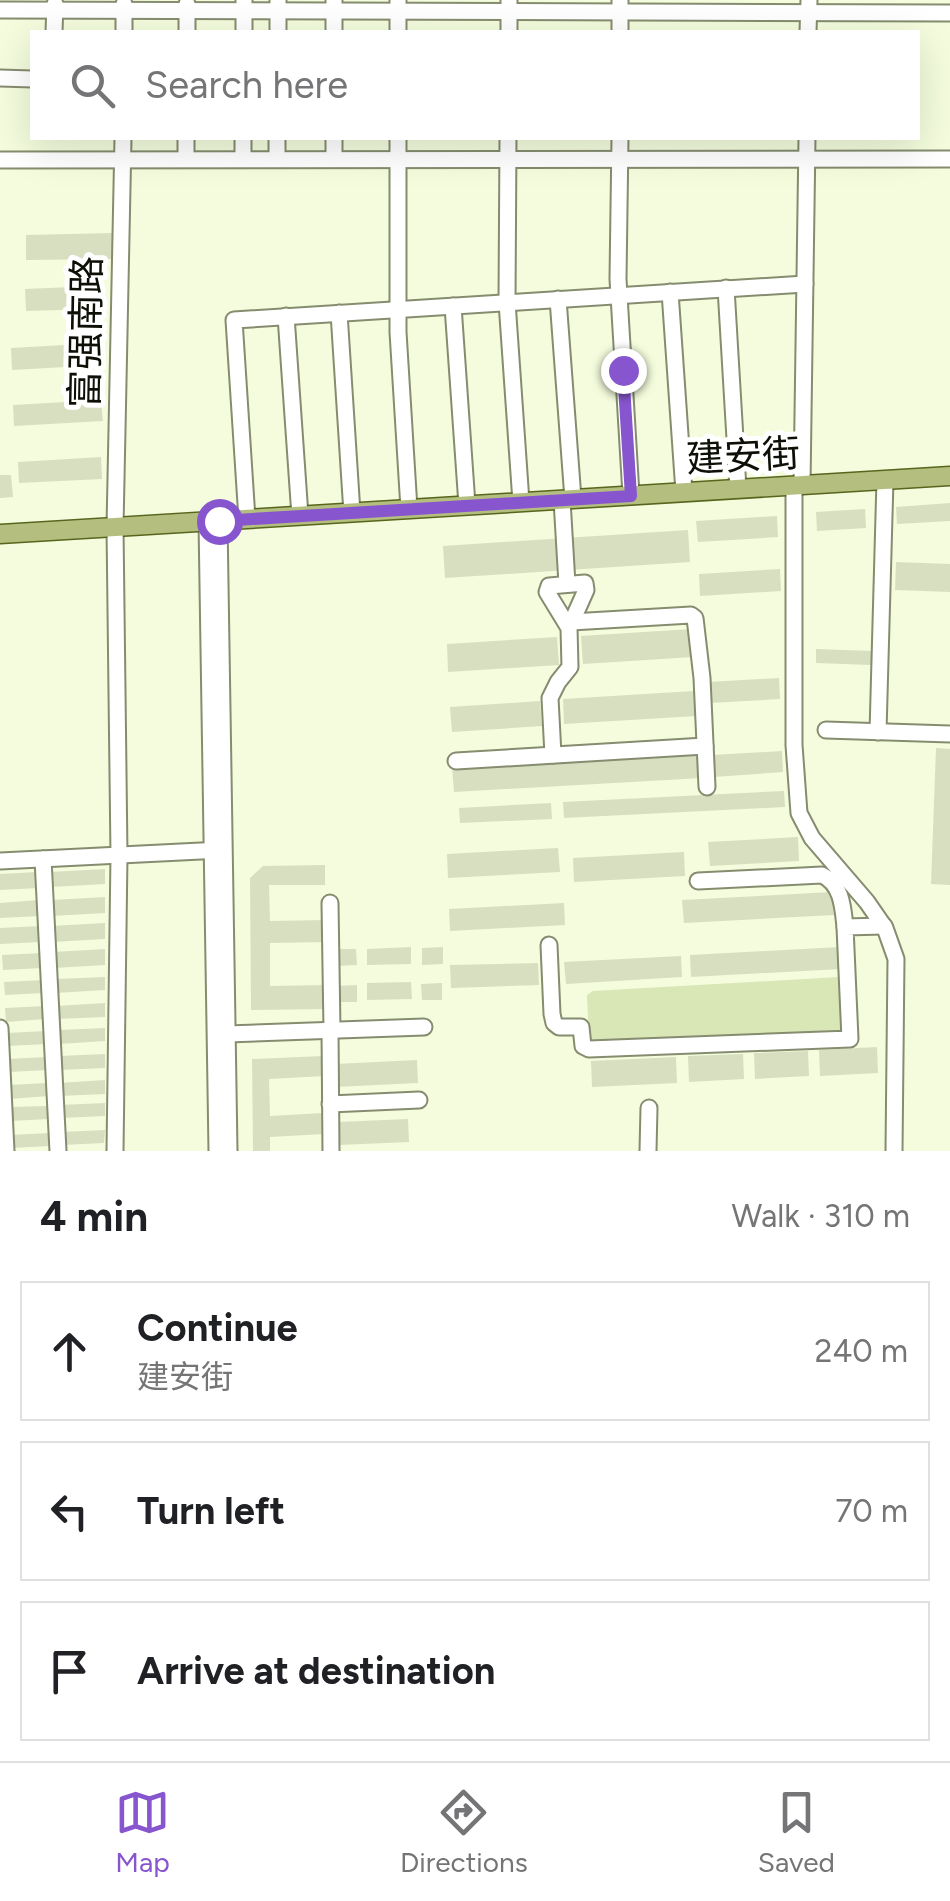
<!DOCTYPE html>
<meta charset="utf-8">
<style>
body{margin:0;font-family:Figtree,"Noto Sans SC",sans-serif;background:#f2f2f2;color:#202124}
.stop{position:absolute;width:30px;height:30px;margin:-22px;border:8px solid #8756ce;border-radius:50%;background:#fff}
.stop.end{background:#8756ce;border-color:#fff;box-shadow:0 2px 10px #0008}
.list{margin:0;padding:0;list-style:none}
h2{display:flex;justify-content:space-between;align-items:center;height:130px;margin:0;padding:0 40px;font-size:42px}
h2 small{font-size:32px;font-weight:400;color:#757577}
.list li{display:grid;grid-template-columns:65px 1fr auto;gap:30px;align-items:center;box-sizing:border-box;height:140px;margin:0 20px 20px;padding:0 20px;border:2px solid #e0e0e0;border-radius:0px}
.list b{display:block;font-size:38px;white-space:nowrap}
.list p{margin:0;font-size:32px;white-space:nowrap;color:#757577}
.list em{font-size:32px;font-style:normal;color:#757577}
.icon{flex:none;width:55px;height:55px;fill:none;stroke:currentColor;stroke-width:2;stroke-linecap:round;stroke-linejoin:round}
.map{position:relative;flex:none;width:950px;height:1151px;overflow:hidden}
.search{position:absolute;background:#fff;box-shadow:0 10px 40px #0002;left:30px;right:30px;top:30px;height:110px;display:flex;align-items:center;gap:25px;box-sizing:border-box;padding:0 35px;border-radius:0px;color:#757577;font-size:38px}
.sheet{height:610px;background:#fff}
nav{display:flex;justify-content:space-around;align-items:center;box-sizing:border-box;height:140px;border-top:2px solid #e0e0e0;background:#fff;font-size:28px;color:#757577}
nav a{display:grid;justify-items:center;gap:5px}
nav .on{color:#8756ce}
.map>svg:first-child{display:block}
.green{fill:#d9e6b5}
.building{fill:#d7dfc0}
.lines{fill:none;stroke-linecap:round;stroke-linejoin:round}
.minor-casing{stroke:#858c6f;stroke-width:19}
.major-casing{stroke:#58651d;stroke-width:21}
.minor{stroke:#fff;stroke-width:15}
.major{stroke:#b3be7f;stroke-width:18}
.route{stroke:#8756ce;stroke-width:12}
.labels{text-anchor:middle;dominant-baseline:central;stroke-width:10;stroke-linejoin:round;paint-order:stroke}
.street-label{font-size:38px;fill:#0d1006;stroke:#fff}
</style>
<div class="map">
<svg width="950" height="1151" viewBox="0 0 950 1151">
<rect width="100%" height="100%" fill="#f4fcdd"/>
<polygon class="green" points="839,977 842,1030 595,1044 589,1039 587,995 593,991"/>
<g class="building">
<polygon points="113,233 113,259 26,260 26,235"/>
<polygon points="96,286 97,309 26,311 25,289"/>
<polygon points="99,343 101,365 12,370 11,348"/>
<polygon points="101,400 103,421 14,426 13,405"/>
<polygon points="101,457 102,479 19,483 18,462"/>
<polygon points="0,475 11,475 13,497 0,498"/>
<polygon points="950,503 950,521 897,524 896,507"/>
<polygon points="865,509 866,528 817,531 816,512"/>
<polygon points="777,516 778,537 698,542 696,521"/>
<polygon points="688,530 690,562 445,578 443,546"/>
<polygon points="896,562 950,564 950,592 895,590"/>
<polygon points="780,569 781,591 700,596 699,574"/>
<polygon points="691,629 693,657 583,664 581,636"/>
<polygon points="557,637 559,665 448,672 447,644"/>
<polygon points="816,649 872,651 871,665 816,663"/>
<polygon points="779,678 780,699 710,703 709,682"/>
<polygon points="694,691 696,716 564,724 563,699"/>
<polygon points="540,701 542,726 452,732 450,707"/>
<polygon points="936,748 950,749 950,885 931,884"/>
<polygon points="782,751 783,772 714,777 712,755"/>
<polygon points="701,752 702,778 454,792 452,767"/>
<polygon points="784,791 785,807 564,818 563,802"/>
<polygon points="551,803 552,819 460,823 459,808"/>
<polygon points="798,837 799,861 710,866 708,842"/>
<polygon points="558,848 560,872 448,878 447,854"/>
<polygon points="684,852 685,876 574,882 573,858"/>
<polygon points="325,865 325,885 269,885 270,921 327,920 327,942 270,943 270,986 327,985 328,1009 251,1010 250,878 263,866"/>
<polygon points="105,869 105,884 51,887 50,872"/>
<polygon points="38,872 39,888 0,890 0,874"/>
<polygon points="832,892 834,915 684,923 682,900"/>
<polygon points="105,897 105,913 51,916 51,900"/>
<polygon points="39,900 40,916 0,918 0,903"/>
<polygon points="564,903 565,925 450,931 449,909"/>
<polygon points="105,923 105,939 52,942 51,926"/>
<polygon points="40,926 40,942 0,944 0,928"/>
<polygon points="411,947 411,964 367,965 367,949"/>
<polygon points="443,947 443,964 422,965 422,948"/>
<polygon points="840,947 841,969 691,977 690,955"/>
<polygon points="105,949 105,965 54,968 53,952"/>
<polygon points="335,949 356,949 357,965 336,966"/>
<polygon points="42,953 42,968 3,970 2,955"/>
<polygon points="681,956 682,977 566,984 564,962"/>
<polygon points="538,963 539,985 451,988 450,965"/>
<polygon points="105,977 105,990 56,993 55,979"/>
<polygon points="44,980 44,993 5,995 4,982"/>
<polygon points="411,982 412,999 367,1000 367,983"/>
<polygon points="442,983 442,1000 422,1000 421,984"/>
<polygon points="357,985 357,1002 336,1002 336,986"/>
<polygon points="105,1003 105,1017 57,1019 56,1006"/>
<polygon points="45,1006 45,1019 6,1022 5,1008"/>
<polygon points="105,1028 105,1041 59,1044 58,1030"/>
<polygon points="46,1031 47,1044 7,1046 7,1033"/>
<polygon points="877,1047 878,1073 820,1076 819,1050"/>
<polygon points="808,1051 809,1076 755,1079 754,1053"/>
<polygon points="105,1054 105,1068 59,1070 59,1056"/>
<polygon points="743,1054 744,1079 689,1082 688,1056"/>
<polygon points="323,1056 325,1076 269,1079 270,1116 323,1113 324,1134 270,1137 270,1151 253,1151 252,1059"/>
<polygon points="47,1057 48,1070 8,1072 7,1059"/>
<polygon points="676,1057 677,1083 592,1087 591,1061"/>
<polygon points="417,1060 418,1083 335,1087 335,1064"/>
<polygon points="105,1080 105,1094 60,1096 59,1083"/>
<polygon points="48,1083 49,1096 9,1099 8,1085"/>
<polygon points="105,1103 105,1116 61,1118 60,1105"/>
<polygon points="49,1106 49,1119 10,1121 9,1107"/>
<polygon points="408,1119 409,1142 339,1145 338,1122"/>
<polygon points="105,1130 104,1143 62,1145 61,1132"/>
<polygon points="50,1133 50,1146 11,1148 10,1135"/>
</g>
<g class="lines">
<defs>
<g id="minor">
<polyline points="334,0 334,32"/>
<polyline points="398,0 398,32"/>
<polyline points="620,0 620,32"/>
<polyline points="0,10 950,13"/>
<polyline points="54,32 55,4"/>
<polyline points="124,32 124,4"/>
<polyline points="187,32 187,4"/>
<polyline points="244,32 244,0"/>
<polyline points="278,32 278,0"/>
<polyline points="509,32 509,0"/>
<polyline points="808,32 809,0"/>
<polyline points="0,78 32,79"/>
<polyline points="334,138 334,158"/>
<polyline points="398,138 398,332 409,509"/>
<polyline points="508,138 507,302 521,502"/>
<polyline points="620,138 618,279 631,495"/>
<polyline points="186,158 186,138"/>
<polyline points="243,158 243,138"/>
<polyline points="277,158 277,138"/>
<polyline points="0,160 950,159"/>
<polyline points="726,288 738,489"/>
<polyline points="670,292 684,492"/>
<polyline points="558,299 573,499"/>
<polyline points="453,306 467,505"/>
<polyline points="339,313 352,513"/>
<polyline points="286,316 300,516"/>
<polyline points="794,485 794,745 799,813 812,838 867,902 885,928 896,959 894,1151"/>
<polyline points="802,485 807,138"/>
<polyline points="562,500 567,584"/>
<polyline points="247,519 234,320 805,284"/>
<polyline points="219,521 229,1151"/>
<polyline points="207,522 217,1151"/>
<polyline points="571,622 691,615 695,618 702,678 707,787"/>
<polyline points="826,730 950,734"/>
<polyline points="878,732 885,480"/>
<polyline points="553,755 550,698 558,682 570,667 569,628 586,590 585,583 549,586 547,592 569,628"/>
<polyline points="456,761 705,746"/>
<polyline points="43,859 58,1151"/>
<polyline points="0,861 221,850"/>
<path d="M698,881L822,875C842,884 843,908 845,927"/>
<polyline points="330,903 332,1030"/>
<polyline points="549,945 552,1014 554,1023 559,1027 581,1027 583,1046 589,1049 850,1039 845,927 884,926"/>
<polyline points="0,1028 6,1151"/>
<polyline points="330,1030 331,1151"/>
<polyline points="227,1034 424,1027"/>
<polyline points="330,1104 419,1100"/>
<polyline points="115,1151 119,855 115,527 123,138"/>
<polyline points="648,1151 649,1108"/>
</g>
<polyline id="major" points="0,534 950,476"/>
</defs>
<use href="#minor" class="minor-casing"/>
<use href="#major" class="major-casing"/>
<use href="#minor" class="minor"/>
<use href="#major" class="major"/>
</g>
<g class="lines">
<polyline class="route" points="219,521 631,496 623,370"/>
</g>
<g class="labels">
<g class="street-label">
<text transform="translate(86 332) rotate(-89)">富强南路</text>
<text transform="translate(743 456) rotate(-3)">建安街</text>
</g>
</g>
</svg>
<div class="stop" style="left:219px;top:521px"></div>
<div class="stop end" style="left:623px;top:370px"></div>
<div class="search"><svg class="icon" aria-label="search" viewBox="0 0 24 24"><circle cx="10" cy="10" r="6"/><path d="M15 15l6 6"/></svg>Search here</div>
</div>
<section class="sheet">
<h2>4 min<small>Walk · 310 m</small></h2>
<ul class="list">
<li><svg class="icon" aria-label="ahead" viewBox="0 0 24 24"><path d="M12 20V5M6 11l6-6 6 6"/></svg><div><b>Continue</b><p>建安街</p></div><em>240 m</em></li>
<li><svg class="icon" aria-label="left" viewBox="0 0 24 24"><path d="M17 20v-9H6M10 6l-5 5 5 5"/></svg><div><b>Turn left</b></div><em>70 m</em></li>
<li><svg class="icon" aria-label="arrive" viewBox="0 0 24 24"><path d="M6 21V4h12l-3 4 3 4H6"/></svg><div><b>Arrive at destination</b></div></li>
</ul>
</section>
<nav>
<a class="on"><svg class="icon" aria-label="map" viewBox="0 0 24 24"><path d="M3 6l6-2 6 2 6-2v14l-6 2-6-2-6 2zM9 4v14M15 6v14"/></svg>Map</a>
<a><svg class="icon" aria-label="directions" viewBox="0 0 24 24"><path d="M12 3l9 9-9 9-9-9zM9 14v-3h6M13 9l2 2-2 2"/></svg>Directions</a>
<a><svg class="icon" aria-label="saved" viewBox="0 0 24 24"><path d="M7 4h10v16l-5-4-5 4z"/></svg>Saved</a>
</nav>
